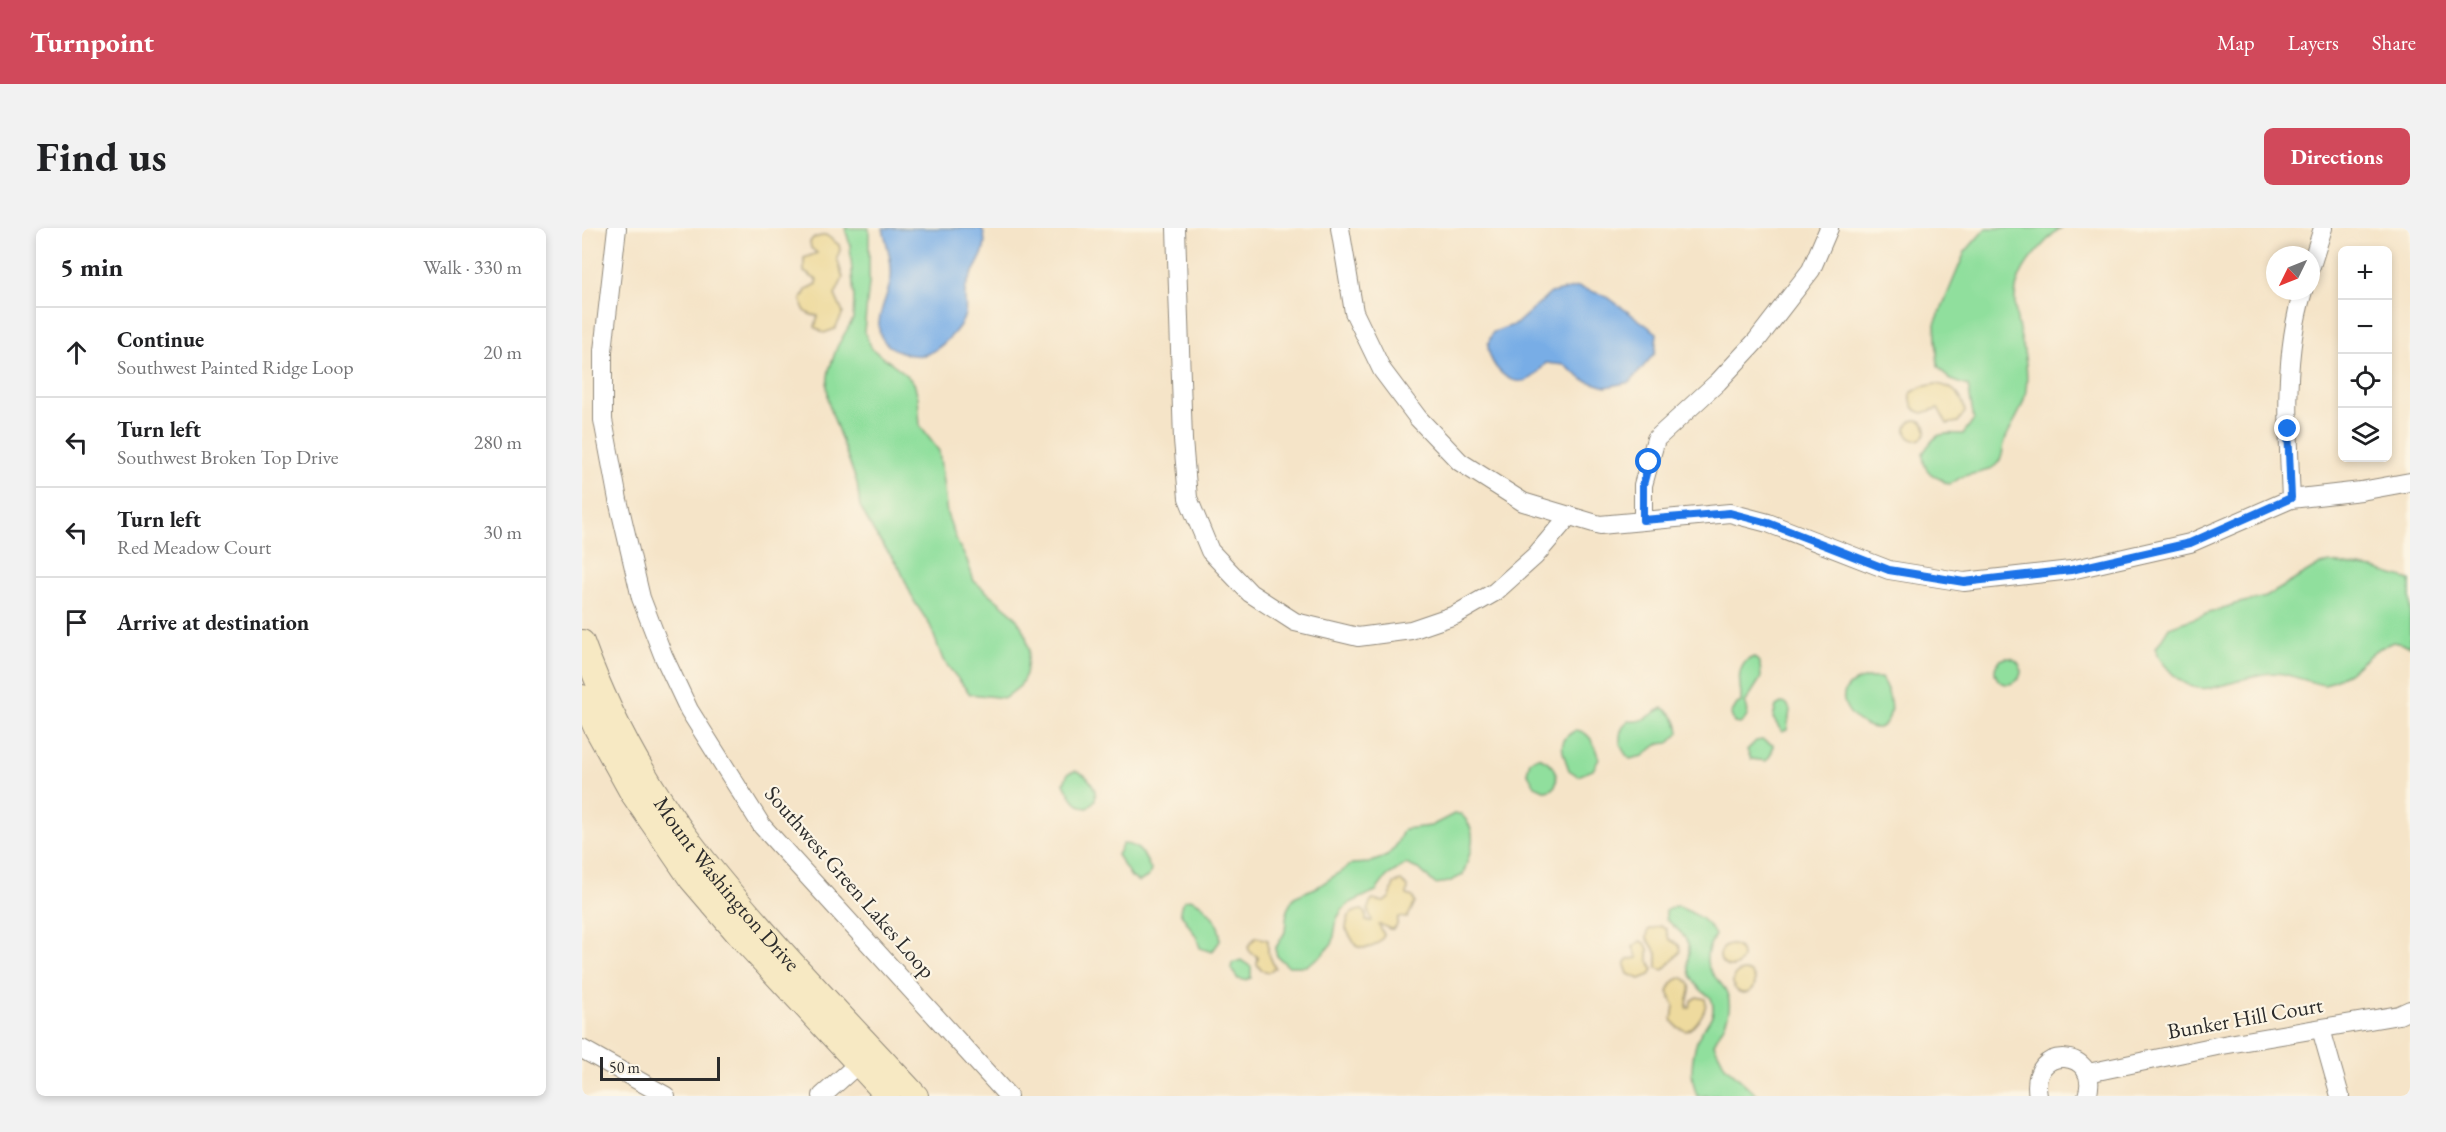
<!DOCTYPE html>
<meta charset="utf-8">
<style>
body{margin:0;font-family:"EB Garamond",serif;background:#f2f2f2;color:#202124}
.controls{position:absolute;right:18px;top:18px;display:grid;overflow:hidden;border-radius:9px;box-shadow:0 3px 9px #0003}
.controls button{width:54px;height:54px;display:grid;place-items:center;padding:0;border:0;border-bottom:2px solid #e0e0e0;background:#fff;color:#202124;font:30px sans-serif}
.compass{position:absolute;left:1684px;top:18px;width:54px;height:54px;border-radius:50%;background:#fff;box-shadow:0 3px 9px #0003;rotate:227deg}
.scale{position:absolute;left:18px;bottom:15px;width:120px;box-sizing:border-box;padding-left:6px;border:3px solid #2b2b2b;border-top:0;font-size:16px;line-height:21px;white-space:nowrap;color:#2b2b2b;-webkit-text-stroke:4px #fcf5e5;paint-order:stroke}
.stop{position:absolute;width:18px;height:18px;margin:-14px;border:4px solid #1a73e8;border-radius:50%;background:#fff}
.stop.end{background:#1a73e8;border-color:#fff;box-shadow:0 2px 6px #0008}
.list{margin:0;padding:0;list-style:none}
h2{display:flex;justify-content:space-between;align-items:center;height:78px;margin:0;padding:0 24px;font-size:26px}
h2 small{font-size:20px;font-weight:400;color:#757577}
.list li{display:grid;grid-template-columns:39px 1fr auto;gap:18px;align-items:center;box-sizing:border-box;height:90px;padding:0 24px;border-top:2px solid #e0e0e0}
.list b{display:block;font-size:22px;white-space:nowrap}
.list p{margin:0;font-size:20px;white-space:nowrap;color:#757577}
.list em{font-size:20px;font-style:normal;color:#757577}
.icon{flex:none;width:33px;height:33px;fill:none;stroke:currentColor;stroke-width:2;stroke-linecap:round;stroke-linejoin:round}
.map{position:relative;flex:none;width:1828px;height:868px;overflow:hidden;border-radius:9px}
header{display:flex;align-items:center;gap:36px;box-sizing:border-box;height:84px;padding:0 30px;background:#d1495b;color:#fff}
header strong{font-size:28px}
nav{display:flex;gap:33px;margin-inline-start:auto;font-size:21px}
.intro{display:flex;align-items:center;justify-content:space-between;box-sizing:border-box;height:144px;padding:0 36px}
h1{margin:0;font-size:42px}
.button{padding:15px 27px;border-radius:9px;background:#d1495b;color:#fff;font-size:21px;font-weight:700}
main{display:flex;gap:36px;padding:0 36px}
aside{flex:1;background:#fff;border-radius:9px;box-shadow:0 3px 9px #0003}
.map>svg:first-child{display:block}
.green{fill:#90df9d;stroke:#5e8564;stroke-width:1.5}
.sand{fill:#eeda9e;stroke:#8c8264;stroke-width:1.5}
.water{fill:#78ade6;stroke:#526c88;stroke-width:1.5}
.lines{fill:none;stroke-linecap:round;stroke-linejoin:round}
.minor-casing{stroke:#90887a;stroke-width:20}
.secondary-casing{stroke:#90887a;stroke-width:26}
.minor{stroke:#fff;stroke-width:18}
.secondary{stroke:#f7e9c3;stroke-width:24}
.route{stroke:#1a73e8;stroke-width:8}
.labels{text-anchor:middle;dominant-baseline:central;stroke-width:4.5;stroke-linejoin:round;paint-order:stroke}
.street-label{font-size:22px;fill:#2b2b2b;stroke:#fcf5e5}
</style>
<header>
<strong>Turnpoint</strong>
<nav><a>Map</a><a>Layers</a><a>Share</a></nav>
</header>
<div class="intro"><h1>Find us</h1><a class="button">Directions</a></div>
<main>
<aside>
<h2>5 min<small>Walk · 330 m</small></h2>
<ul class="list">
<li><svg class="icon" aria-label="ahead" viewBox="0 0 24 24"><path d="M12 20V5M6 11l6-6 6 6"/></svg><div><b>Continue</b><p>Southwest Painted Ridge Loop</p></div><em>20 m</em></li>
<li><svg class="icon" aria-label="left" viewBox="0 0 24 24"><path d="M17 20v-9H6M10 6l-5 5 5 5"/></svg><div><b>Turn left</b><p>Southwest Broken Top Drive</p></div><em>280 m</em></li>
<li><svg class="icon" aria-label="left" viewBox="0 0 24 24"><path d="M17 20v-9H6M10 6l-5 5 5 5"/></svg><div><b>Turn left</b><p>Red Meadow Court</p></div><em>30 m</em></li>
<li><svg class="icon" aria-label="arrive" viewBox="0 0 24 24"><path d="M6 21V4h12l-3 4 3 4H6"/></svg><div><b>Arrive at destination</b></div></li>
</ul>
</aside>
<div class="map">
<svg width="1828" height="868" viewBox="0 0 1828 868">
<rect width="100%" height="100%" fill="#fcf5e5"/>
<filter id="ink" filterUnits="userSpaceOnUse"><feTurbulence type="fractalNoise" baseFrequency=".0167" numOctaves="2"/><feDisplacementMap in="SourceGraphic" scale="12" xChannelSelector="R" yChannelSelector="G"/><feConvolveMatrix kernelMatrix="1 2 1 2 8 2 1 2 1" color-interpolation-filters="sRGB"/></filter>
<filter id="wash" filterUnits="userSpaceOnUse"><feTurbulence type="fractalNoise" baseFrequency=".008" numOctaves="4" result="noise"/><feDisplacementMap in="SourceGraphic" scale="24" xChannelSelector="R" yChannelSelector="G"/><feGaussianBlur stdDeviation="1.35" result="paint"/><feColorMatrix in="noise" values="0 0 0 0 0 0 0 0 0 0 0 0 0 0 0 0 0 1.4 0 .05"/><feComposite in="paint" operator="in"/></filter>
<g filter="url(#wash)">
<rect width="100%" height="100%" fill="#f5e4c8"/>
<g class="green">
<polygon points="263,0 287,0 287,55 282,103 290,121 319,142 332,155 336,169 338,198 357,223 365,286 376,316 385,332 392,353 432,387 443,404 447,422 444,446 438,458 423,470 388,466 361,432 348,397 332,373 317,339 293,306 278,278 275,255 247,177 245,157 247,142 255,119 271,91 272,71 268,17"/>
<path d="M1404,0H1479C1470,5 1463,15 1456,22C1408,72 1451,107 1444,162C1442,181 1430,195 1423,212C1420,221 1422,230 1414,237C1404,246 1391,244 1380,249C1375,251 1372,255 1368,256C1362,256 1364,255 1360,252C1346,246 1341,240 1341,225C1355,204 1357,205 1381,206L1392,191L1386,158L1367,151L1356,138L1353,96L1383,24Z"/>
<path d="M1749,335L1792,341L1828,352V418L1811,414L1794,422L1766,445L1743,457C1728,455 1706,445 1693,445C1655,445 1620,481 1588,443C1581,435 1576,430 1574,420L1587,399L1653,376L1684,369L1737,337Z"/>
<path d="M1172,429L1178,435L1179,450L1163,475C1168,484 1166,490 1158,496L1152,495L1149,486L1155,476L1159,474C1160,457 1152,446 1165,432Z"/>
<circle cx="1426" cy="443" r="13"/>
<path d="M1285,450H1299C1308,464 1316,490 1297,500C1271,501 1239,459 1285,450Z"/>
<polygon points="1199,475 1205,476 1208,482 1205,502 1200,504 1191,490 1194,478"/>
<path d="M1081,480C1091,485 1096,494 1097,505L1087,515L1076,516L1061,528L1048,531C1036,520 1034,504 1046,493C1063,495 1068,486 1081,480Z"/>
<path d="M994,502C1010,504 1012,518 1017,531L1011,542L996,548L987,542C981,524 973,513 994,502Z"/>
<path d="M1180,512L1191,517C1191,524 1189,528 1184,533L1169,531L1165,522L1174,513Z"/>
<path d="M956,529C970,533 980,548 971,561L964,563L953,558L945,544L948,533Z"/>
<path d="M493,543C505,545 516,560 513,572L506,580C494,580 487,565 482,555L486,545Z"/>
<path d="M872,586H879C899,605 888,624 881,647L867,654L853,656L838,642L824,636L805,648L794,663L768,675L761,681L755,690L751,714L740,727L724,738H706L695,728L693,721L703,704L705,682L712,669L737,658L770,636L787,635L805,628L813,619L822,601L849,598Z"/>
<path d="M541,616C557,616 563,628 569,642L567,648L557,654L549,649L535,627Z"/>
<path d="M608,671C624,676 640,696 638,713L630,724L618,720L614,708L598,684C599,676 600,672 608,671Z"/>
<path d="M1094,678C1110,684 1125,691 1133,707C1107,751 1152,747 1147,782C1146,795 1137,804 1132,816L1143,838L1176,868H1115C1108,848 1109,833 1115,813C1121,796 1137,790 1129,770C1115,760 1105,749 1106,730C1107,725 1108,721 1106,716C1102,705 1092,699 1084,691V682Z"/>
<polygon points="659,732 669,739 669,750 663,752 656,751 649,741 650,735"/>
</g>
<g class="sand">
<path d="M244,7L257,17L258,22L255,30L261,50L253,67L261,85L253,101L242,105L233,99L236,88C224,87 221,83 219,71L225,61L235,56V52L222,44V30L235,25L229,20L228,14L231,10Z"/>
<path d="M1354,156C1370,158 1381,167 1383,184L1376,194L1365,196L1356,180L1341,185C1331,183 1328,175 1329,165L1339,159Z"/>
<circle cx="1334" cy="202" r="10"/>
<path d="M819,653L826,659L825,667L831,669L833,675L825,690L816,689L815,697C808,707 805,696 797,697L802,707C797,718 785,723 774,718L764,701C765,690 767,683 780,682L784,685V693H790C787,685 783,679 791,672L802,674L808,669L812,655Z"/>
<polygon points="1078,698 1084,701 1087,711 1097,717 1099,723 1082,742 1075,740 1075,725 1065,710 1066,702"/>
<path d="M674,709L686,712V724L693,740L687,744L679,742L675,736L676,729C670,725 667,726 666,718Z"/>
<polygon points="1058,713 1063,715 1066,721 1066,731 1071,741 1068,747 1058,751 1046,746 1043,737 1046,731 1056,730 1051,719"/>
<circle cx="1149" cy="728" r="11"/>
<circle cx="1162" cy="754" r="11"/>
<path d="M1102,750C1115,759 1104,768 1105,780H1108L1109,773L1115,769L1123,771C1127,781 1113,800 1104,803L1095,799L1090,792L1092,777L1086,764C1089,756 1093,749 1102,750Z"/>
</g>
<g class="water">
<path d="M301,0H400C410,24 391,38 384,59C381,68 385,77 383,86C380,100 356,124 342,127C331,129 316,124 307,118C284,101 307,70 309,50C311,34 304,15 301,0Z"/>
<path d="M996,59L1024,68L1075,105L1073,125L1048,154L1024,159L1002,152L982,137L964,135C960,139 956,145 951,149C930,163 907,139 906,118C906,113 909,108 911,104L934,96L969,65Z"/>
</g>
</g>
<g filter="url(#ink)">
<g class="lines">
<defs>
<g id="minor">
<polyline points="35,0 21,123 21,192 36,272 59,370 81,427 107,482 180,598 426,868"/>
<polyline points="594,0 601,212 606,270 628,323 668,365 713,394 776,409 829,402 873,387 913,364 953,328 987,288"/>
<polyline points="758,0 772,84 800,142 836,190 878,234 941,274 1018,297 1148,285 1186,295 1307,342 1382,354 1489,342 1608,315 1709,271 1779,263 1828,254"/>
<polyline points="1729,38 1741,0"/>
<path d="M1709,271C1706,203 1701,129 1721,63"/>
<polyline points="1061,292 1061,257 1074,211 1136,154 1175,112 1229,42 1247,0"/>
<polyline points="1739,801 1758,868"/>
<polyline points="0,821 84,868"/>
<polyline points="1506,845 1635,818 1817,787 1828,782"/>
<polyline points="240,868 286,827"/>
<path d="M1456,868C1446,813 1521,822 1505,868"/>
</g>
<g id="secondary">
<path id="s1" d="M0,414C28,491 70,567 121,631C187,714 262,790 334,868"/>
<polyline points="0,469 14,500 50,565 109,651 157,707 306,868"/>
</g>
</defs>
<use href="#minor" class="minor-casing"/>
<use href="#secondary" class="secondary-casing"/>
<use href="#minor" class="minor"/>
<use href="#secondary" class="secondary"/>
</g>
</g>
<g class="lines" filter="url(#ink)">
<polyline class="route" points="1067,234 1061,257 1061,292 1148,285 1186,295 1307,342 1382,354 1489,342 1608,315 1709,270 1706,201"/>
</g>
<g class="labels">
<g class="street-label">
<text stroke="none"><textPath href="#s1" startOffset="284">Mount Washington Drive</textPath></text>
<text transform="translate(268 654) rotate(49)">Southwest Green Lakes Loop</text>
<text transform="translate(1663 790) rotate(-10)">Bunker Hill Court</text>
</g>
</g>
</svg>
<div class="controls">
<button>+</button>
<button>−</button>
<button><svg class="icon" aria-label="locate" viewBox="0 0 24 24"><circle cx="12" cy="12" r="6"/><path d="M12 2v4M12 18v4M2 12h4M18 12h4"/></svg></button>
<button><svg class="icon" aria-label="layers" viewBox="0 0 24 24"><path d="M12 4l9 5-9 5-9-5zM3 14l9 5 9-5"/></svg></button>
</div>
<svg class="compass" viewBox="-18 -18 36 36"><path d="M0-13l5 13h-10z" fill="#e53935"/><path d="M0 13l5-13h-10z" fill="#757577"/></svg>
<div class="scale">50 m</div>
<div class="stop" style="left:1067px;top:234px"></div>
<div class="stop end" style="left:1706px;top:201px"></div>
</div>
</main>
